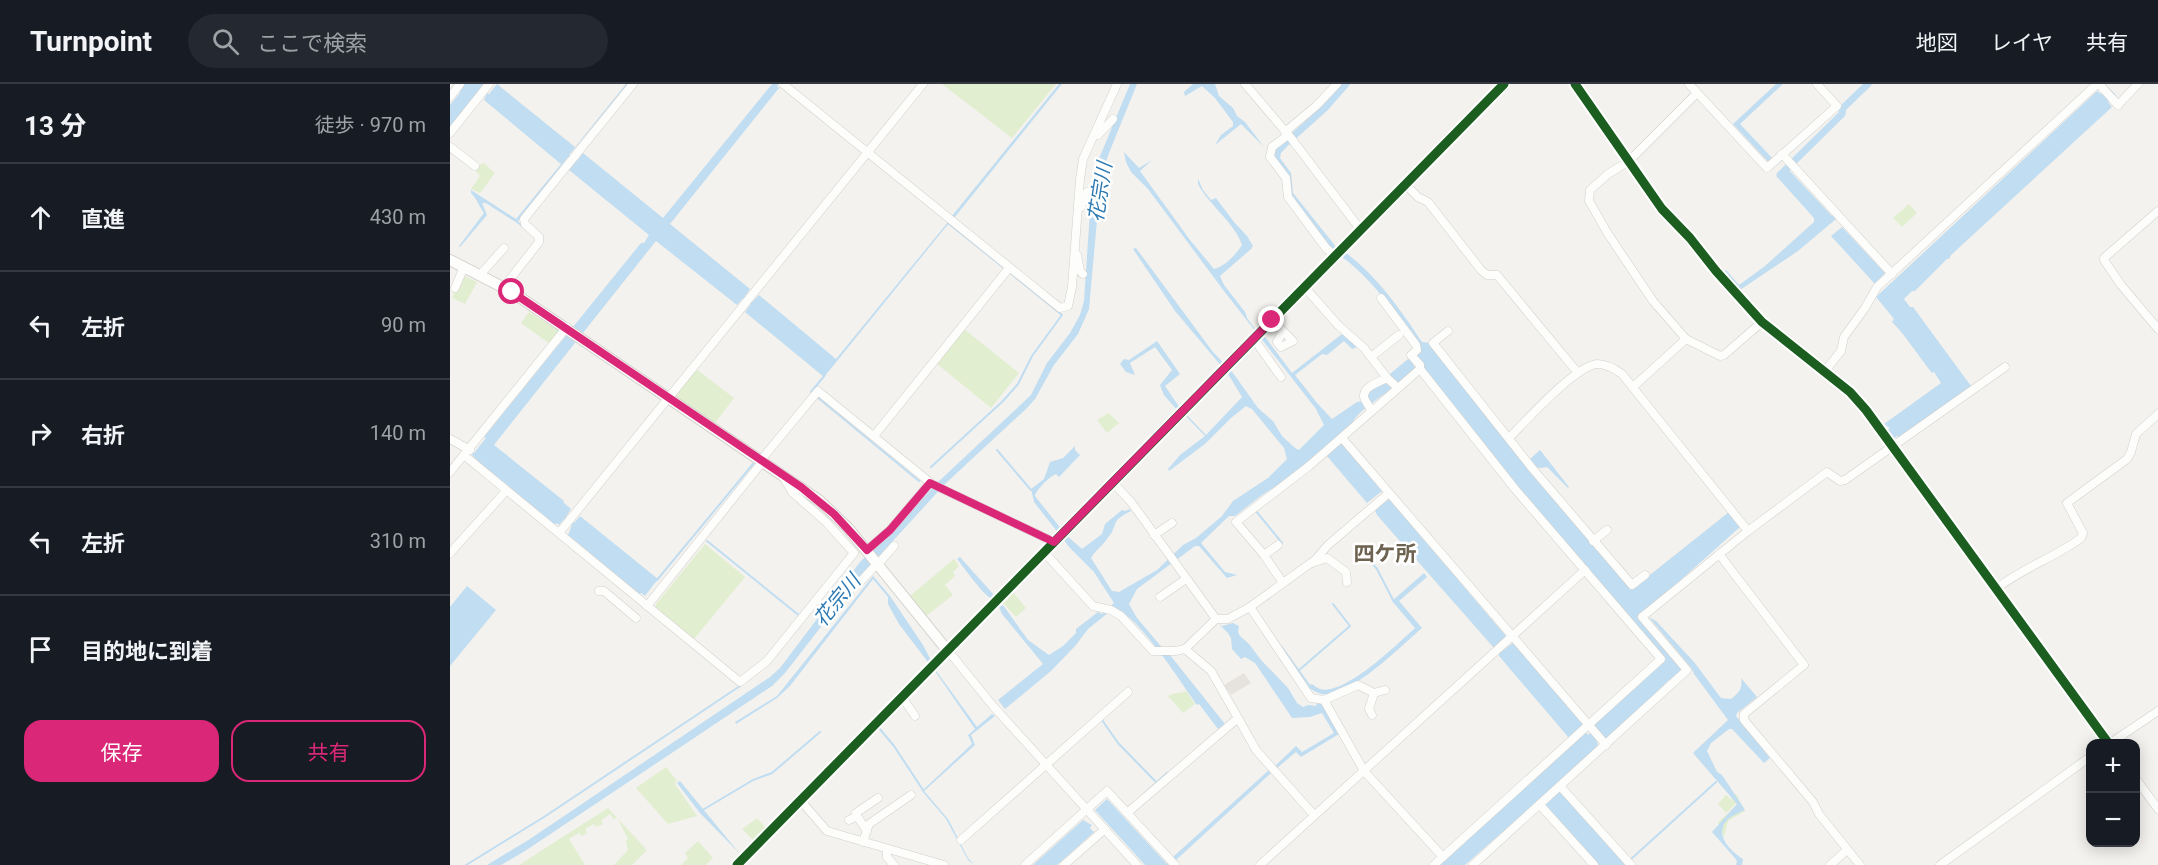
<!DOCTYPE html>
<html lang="ja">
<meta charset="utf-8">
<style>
body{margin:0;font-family:Roboto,"Noto Sans JP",sans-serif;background:#242831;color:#f1f3f6}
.controls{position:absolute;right:18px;bottom:18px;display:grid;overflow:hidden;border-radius:12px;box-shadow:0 3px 15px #0003}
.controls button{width:54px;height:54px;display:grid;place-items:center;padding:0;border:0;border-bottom:2px solid #363941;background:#171b24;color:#f1f3f6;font:30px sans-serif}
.stop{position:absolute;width:18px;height:18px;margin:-14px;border:4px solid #db2777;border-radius:50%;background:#fff}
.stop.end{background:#db2777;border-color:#fff;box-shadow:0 2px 6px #0008}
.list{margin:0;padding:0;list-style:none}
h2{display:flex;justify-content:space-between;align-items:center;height:78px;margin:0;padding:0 24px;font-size:26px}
h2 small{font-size:20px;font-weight:400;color:#9ea1a6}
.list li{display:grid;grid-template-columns:39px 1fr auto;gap:18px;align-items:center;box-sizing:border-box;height:108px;padding:0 24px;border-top:2px solid #363941}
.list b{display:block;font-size:22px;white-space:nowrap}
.list em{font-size:20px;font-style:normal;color:#9ea1a6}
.actions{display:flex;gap:12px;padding:18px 24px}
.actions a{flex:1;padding:14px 0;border:2px solid #db2777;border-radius:18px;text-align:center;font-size:21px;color:#db2777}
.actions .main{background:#db2777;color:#fff}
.icon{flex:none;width:33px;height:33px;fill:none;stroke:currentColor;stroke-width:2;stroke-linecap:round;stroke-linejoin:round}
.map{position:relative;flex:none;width:1708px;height:781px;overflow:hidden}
header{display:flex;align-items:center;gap:36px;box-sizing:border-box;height:84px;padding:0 30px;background:#171b24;border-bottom:2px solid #363941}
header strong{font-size:28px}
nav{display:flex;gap:33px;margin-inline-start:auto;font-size:21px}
.search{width:420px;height:54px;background:#242831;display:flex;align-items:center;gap:15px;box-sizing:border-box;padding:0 21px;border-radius:33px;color:#9ea1a6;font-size:22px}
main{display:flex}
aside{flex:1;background:#171b24}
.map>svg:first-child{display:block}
.industrial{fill:#e6e2de}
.green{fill:#e1eecf}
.water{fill:#c0ddf1}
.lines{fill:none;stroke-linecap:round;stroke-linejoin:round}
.stream{stroke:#c0ddf1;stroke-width:2}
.canal{stroke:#c0ddf1;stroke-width:7}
.minor-casing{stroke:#d2d0cb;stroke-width:9}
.tertiary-casing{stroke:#d2d0cb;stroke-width:12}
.minor{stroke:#fdfdfc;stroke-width:8}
.tertiary{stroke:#fdfdfc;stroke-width:10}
.cycleway-casing{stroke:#fff;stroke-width:13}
.cycleway{stroke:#1b5e20;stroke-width:9}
.route{stroke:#db2777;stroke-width:8}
.labels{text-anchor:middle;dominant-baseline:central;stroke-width:5;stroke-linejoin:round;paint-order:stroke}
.water-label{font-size:20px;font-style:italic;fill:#2e7ab2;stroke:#fff}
.quarter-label{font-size:21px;font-weight:bold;fill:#6e6250;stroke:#fff}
</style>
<header>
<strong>Turnpoint</strong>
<div class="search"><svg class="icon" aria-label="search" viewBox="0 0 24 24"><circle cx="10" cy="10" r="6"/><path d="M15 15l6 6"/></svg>ここで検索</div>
<nav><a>地図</a><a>レイヤ</a><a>共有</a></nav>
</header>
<main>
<aside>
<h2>13 分<small>徒歩 · 970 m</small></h2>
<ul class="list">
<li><svg class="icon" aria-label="ahead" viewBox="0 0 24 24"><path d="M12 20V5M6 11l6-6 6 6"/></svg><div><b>直進</b></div><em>430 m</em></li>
<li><svg class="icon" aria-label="left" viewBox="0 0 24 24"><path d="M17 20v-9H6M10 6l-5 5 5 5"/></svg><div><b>左折</b></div><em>90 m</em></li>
<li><svg class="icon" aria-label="right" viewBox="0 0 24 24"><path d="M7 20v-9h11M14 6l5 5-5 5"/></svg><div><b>右折</b></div><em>140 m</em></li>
<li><svg class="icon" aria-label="left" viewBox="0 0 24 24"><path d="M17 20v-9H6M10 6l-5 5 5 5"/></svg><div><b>左折</b></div><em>310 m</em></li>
<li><svg class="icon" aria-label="arrive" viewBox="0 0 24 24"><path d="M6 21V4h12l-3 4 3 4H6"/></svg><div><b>目的地に到着</b></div></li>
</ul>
<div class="actions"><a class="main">保存</a><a>共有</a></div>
</aside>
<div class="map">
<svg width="1708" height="781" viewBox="0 0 1708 781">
<rect width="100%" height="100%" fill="#f4f2ee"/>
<polygon class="industrial" points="794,589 801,599 781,611 774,601"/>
<g class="green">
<polygon points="492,0 606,0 562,54"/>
<polygon points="34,79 45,89 30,109 21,105 30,92 25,86 25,83"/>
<polygon points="1459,120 1467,129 1452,143 1443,134"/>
<polygon points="12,191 27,198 15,220 2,214"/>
<polygon points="79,228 109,247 100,260 71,239"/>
<polygon points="514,245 569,289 541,324 486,279"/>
<polygon points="246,285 284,314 265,339 225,312"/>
<polygon points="659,329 669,339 657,349 647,336"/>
<polygon points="255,460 295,493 244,555 206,524 206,520"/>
<polygon points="504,475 509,482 503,488 505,492 495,501 503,511 476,532 460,512"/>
<polygon points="563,508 576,524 566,533 553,519"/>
<path d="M736,607L745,620L733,629L718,612C724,608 729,610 736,607Z"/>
<polygon points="216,683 227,697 225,700 247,732 218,740 186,704"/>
<polygon points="1286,710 1295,727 1278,737 1274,753 1268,738 1287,721 1286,719 1276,729 1268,720 1276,711 1284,718 1281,714"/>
<polygon points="158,724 167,734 163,735 160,730 151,736 153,740 146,743 144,740 135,745 137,749 132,752 129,749 119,755 135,781 69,781"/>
<polygon points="307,734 317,745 304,757 292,745"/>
<polygon points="168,735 197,766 182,781 164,781 178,766 176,757 178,755"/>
<polygon points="248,757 263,774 256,781 231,781 238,774 235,769"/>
</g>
<g class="water">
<polygon points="14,0 35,0 0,43 0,21 10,9 9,6"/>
<path d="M47,0L125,63L176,0H178L119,71L127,77L133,69L213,134L322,0H329L327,2L329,4L220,140L300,205L295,212L302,218L309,211L386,275L498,138L499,139L374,293L295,228L301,220L293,214L287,221L206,157L44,361L114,417L113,418L121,425L116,433L124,439L130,432L208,495L195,512L191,509L189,510L118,451L122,441L114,435L109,441L107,439L104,441L30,379L22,371V370L19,372L22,368L24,369L36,354L34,353L191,159H194L199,151L119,86L125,79L118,73L68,137L78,148L67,139L36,119H32L37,131L10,163L9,162L34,129C29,122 27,115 21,109V106L66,135L111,80L34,16L37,9L39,10Z"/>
<polygon points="609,0 612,0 504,134 502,132"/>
<polygon points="680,0 687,0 659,69 651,92 639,225 628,250 604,281 585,315 577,324 495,400 409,494 335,589 322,602 75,767 51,781 37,781 80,755 320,593 330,584 410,478 428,460 437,454 487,399 581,311 597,279 620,249 630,231 634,217 641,112 646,82"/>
<polygon points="743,0 765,0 769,12 783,24 787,32 795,38 814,63 791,40 765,61 771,51 783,42 783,38 765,14 752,2 735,12 734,8"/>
<polygon points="1326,0 1333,0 1290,40 1327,79 1323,83 1283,40"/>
<path d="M1658,3L1666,11L1658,18L1662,23L1501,171L1499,175H1497L1465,207H1462L1454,215L1460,223H1463L1521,302L1451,357L1447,352L1435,361L1429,352L1440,344L1434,340L1491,299L1484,288L1482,289C1468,272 1458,254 1442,238L1444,235L1426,213L1647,7L1651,10Z"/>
<path d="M838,55L841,58L831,69L830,74L841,89L843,109L887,164L884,168L839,111C836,96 820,80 823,65Z"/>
<path d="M674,68L689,84L702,76L690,87L740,156L764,185C776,182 786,170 792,161C785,139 759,121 748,100V95L753,106L761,116L766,114L784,138L797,152L803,162L801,165L770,192L774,201L795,228L797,234L806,246L816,254L842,289L892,250L908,263L902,265L894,257L877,271L872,270L845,291L867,319L882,335L907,318L913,317L916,310L958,275L965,278L963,280L965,284L949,298H944L943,303C933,312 905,329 902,340L840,393L812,411L785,432H779L751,459L775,488L787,491L777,494L749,462H745L687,505L679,520L687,534L709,560L720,571L775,640L768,645L749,620L747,621C730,597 690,533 664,524L638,545L626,561L601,587L555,625L548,616L593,580L552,530L549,523L553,521L578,556L599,571L613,562L626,549V545L648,528L652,530L664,519L644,488L620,464L584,418L581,405L594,395L600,378L613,374L625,362V366L630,371L609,393L606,390C599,393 586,406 585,412L616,451L632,465L652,450L655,440L672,426L675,427L680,425L681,427C658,438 670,440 657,455C652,462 645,467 641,474L662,507L669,508L707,486L733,461L746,454L772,432L783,417L818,394L837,375L834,364L802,325L796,322L781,334L755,360L719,387L718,385L730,371L755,352L730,326H727L714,311L710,301L722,286L705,263L680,279L685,291L676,288L670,280L674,275L679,276L707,257L730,290L715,302L730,324L756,351L792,313L778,290L725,227L683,165L686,164L763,268L783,289L808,324L823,337L832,352L845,364L849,366L874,341L866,325L774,207L698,105L681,88L676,78Z"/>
<polygon points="1337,84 1382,132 1384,130 1386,135 1348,167 1290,206 1275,187 1276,186 1289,201 1315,182 1364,138 1364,134 1327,93"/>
<polygon points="1392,143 1435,189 1425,200 1381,152"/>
<path d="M896,169C928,193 950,225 972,258L980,259L1109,421L1181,506L1279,428L1290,443L1206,518L1188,530L1233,583V587L1221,598L1219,596L1157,656L1153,653L1147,658L1148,663L1142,669L1015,781H989L1135,647L1138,651L1146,644L1143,640L1208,583L1214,575L1169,520L1078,415L970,279L965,272L968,267C945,230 928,200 892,173Z"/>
<polygon points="890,360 892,360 932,407 917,419 877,372"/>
<polygon points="1090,366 1119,403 1118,404 1097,383 1090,384 1082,382 1083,379 1080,375"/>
<polygon points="939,415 1055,551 1056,553 1044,564 927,431 925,426"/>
<path d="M510,473L544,511L542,515C531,509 517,487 507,475Z"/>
<path d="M974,489L977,493L949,517L972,544C951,562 900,614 872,610C867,609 863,606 859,604V601L862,600C865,602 867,604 870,605C895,612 947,560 965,544L942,517Z"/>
<polygon points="423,492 440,512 473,561 487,588 527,643 542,630 545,632 521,651 525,661 474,707 498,735 518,774 524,781 518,776 496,735 472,707 522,660 518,651 525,645 487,590 449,540 438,520 438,513 423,495 340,602 327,614 286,640 285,638 327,612"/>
<polygon points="17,502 46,526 0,582 0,523"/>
<path d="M1199,533L1206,537L1244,578L1271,614L1281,615C1289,609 1293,604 1291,594L1307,613L1287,629L1286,632L1320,674L1314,679L1282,645H1279L1261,659L1257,667L1267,688L1272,691L1295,726C1289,729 1283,731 1278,735C1263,750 1280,767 1293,775L1292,781H1286L1287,777L1285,774L1262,748L1287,720L1243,669L1278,636L1244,590L1242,585Z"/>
<polygon points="783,539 789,542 788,548 790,552 799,560 811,576 838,604 847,619 853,623 858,621 866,622 867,619 871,619 889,650 851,673 846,668 827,684 825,682 846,662 852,668 884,649 872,629 860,633 842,634 805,579 795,573 791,575 782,565 781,554 778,549 769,540 772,542"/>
<polygon points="1063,559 1133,640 1119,654 1049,572 1049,569"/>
<polygon points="819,686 821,689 726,776 723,773"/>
<polygon points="230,697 290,770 250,729 227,699"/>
<polygon points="1108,707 1111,707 1116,713 1175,781 1148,781 1099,727 1094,720"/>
<polygon points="657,715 717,780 719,778 718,781 695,781 645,726"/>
<polygon points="633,736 642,741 640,744 644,748 607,781 583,781"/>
</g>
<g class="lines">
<g class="stream">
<polyline points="498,139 554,184"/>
<polyline points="363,309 361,308 375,291"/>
<polyline points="367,313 469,397"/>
<polyline points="547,366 581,406"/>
<polyline points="481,383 553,317 568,300 582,272 612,231 559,188"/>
<polyline points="806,427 832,459"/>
<polyline points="257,457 351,533"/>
<polyline points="911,466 927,485 943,516"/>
<polyline points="207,496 303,380"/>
<polyline points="831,562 859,601"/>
<polyline points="848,587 900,542 883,520"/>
<polyline points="652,636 668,659 706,698"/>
<polyline points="429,644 444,662 473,706"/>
<polyline points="695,709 717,689"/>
<polyline points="251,727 303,696 322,689 370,648"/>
<polyline points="1180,776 1266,698"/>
<polyline points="16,781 94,733 293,600"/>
</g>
<g class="canal">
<polyline points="837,58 875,24 896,0"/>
<polyline points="1330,91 1392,30 1393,24 1418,0"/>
</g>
<defs>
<g id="minor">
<polyline points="333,0 610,224 618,222 622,203 630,95 633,75 667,0"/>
<polyline points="795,0 841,54 910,145"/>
<polyline points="1125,0 1212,125 1240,154 1266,187 1312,238 1400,308 1416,326 1659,660"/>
<polyline points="1239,0 1317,84 1387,22 1367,0"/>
<polyline points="1649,0 1668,21 1688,0"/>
<polyline points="1247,9 1179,77 1158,90 1140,106 1139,117 1142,122 1158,150 1203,217 1236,255 1270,272 1274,271 1312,238"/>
<polyline points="0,13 10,0"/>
<polyline points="835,48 866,22 887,0"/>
<polyline points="0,49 39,0"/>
<polyline points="648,51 663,35"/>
<polyline points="838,51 822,63 820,73 836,94 838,113 876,164 885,172"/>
<polyline points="0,63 25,82"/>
<polyline points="1332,70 1442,190"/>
<polyline points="955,100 968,113 978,118 1031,186 1037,191 1047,191 1128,289"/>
<polyline points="631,123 637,108"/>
<polyline points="1708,127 1654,174 1654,176 1671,201 1708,245"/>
<polyline points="627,171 630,187 633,190"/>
<polyline points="30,191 54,164"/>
<polyline points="54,203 89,158 89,153 75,140 74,135 183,0"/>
<polyline points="5,204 14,183"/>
<polyline points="857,206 888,241 914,264 937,294 948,304"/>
<polyline points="931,214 966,261 967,266 961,271 970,281 970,285 1065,405 1211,575 984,781"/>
<polyline points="822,236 843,257 831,263 827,258 833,247"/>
<polyline points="998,247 983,259 1082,384 1182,501 1195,491"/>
<polyline points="806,258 831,293"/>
<polyline points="921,273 949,251"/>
<polyline points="1375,287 1391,267 1394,253 1415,224 1427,203 1647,0"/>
<polyline points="1183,303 1236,255"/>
<path d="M922,327C920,324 915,317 914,313C913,302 930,298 937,294"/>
<polyline points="424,352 559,184"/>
<polyline points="892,354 1156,661"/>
<path d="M1059,354C1076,337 1125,282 1147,280C1156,280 1165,285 1172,290L1298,447"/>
<polyline points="0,355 20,366"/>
<polyline points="15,372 290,598 317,577 404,469 376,438 342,408 334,394"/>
<polyline points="311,376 368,307 482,400 604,458"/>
<polyline points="0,388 117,243"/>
<polyline points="660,401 666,402 681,418 766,535"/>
<polyline points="109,449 473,0"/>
<polyline points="704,451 722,439"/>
<polyline points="1143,457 1157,446"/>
<polyline points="417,466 440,446 480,399"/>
<polyline points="594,468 643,522 661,526 671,532 703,567 725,567 735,565 766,535 778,535 800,523 861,614 874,616 908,601 924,609 935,606"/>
<polyline points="0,469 56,407"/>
<polyline points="1269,470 1354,581 1294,630 1294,636 1363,718 1369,730 1410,781"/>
<polyline points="814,471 828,461"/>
<polyline points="862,479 877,474 896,488 897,498"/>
<polyline points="428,480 444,462"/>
<polyline points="411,497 424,483"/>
<polyline points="833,499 814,471 786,438 859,382 970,285"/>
<path d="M1546,505C1572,484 1604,474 1631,454L1633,449L1617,419L1677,375L1681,368L1686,350L1708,330"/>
<polyline points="149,507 154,507 186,534"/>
<polyline points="710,513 736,495"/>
<polyline points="197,522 313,377"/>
<polyline points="800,523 865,476 878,461 939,409"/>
<polyline points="735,565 761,587 788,634"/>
<polyline points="500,569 543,622 687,781"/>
<polyline points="454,616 465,632"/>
<polyline points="874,616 914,687 993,773"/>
<polyline points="922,631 919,625 924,609"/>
<polyline points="1659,660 1708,627"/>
<polyline points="1686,695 1708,725"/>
<polyline points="1110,702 1181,781"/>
<polyline points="351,717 377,747 494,781"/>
<polyline points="1090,721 1144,781"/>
<polyline points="406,729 428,714"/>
<polyline points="677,729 788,634 806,666 864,731"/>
<polyline points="399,736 407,732 417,747"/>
<polyline points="511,756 678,608"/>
<polyline points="413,758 419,740 461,711"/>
<polyline points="437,765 437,773 444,781"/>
<polyline points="575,781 657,707 725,781"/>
<polyline points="614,781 655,745"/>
<polyline points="810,781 1135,486"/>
<polyline points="1023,781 1237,586 1192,533 1298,447 1377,388 1390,397 1395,396 1555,283"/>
<polyline points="1380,781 1397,766"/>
<polyline points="1490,781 1640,673"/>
</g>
<g id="tertiary">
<polyline points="0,176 62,208 370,417 398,444 497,566"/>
<polyline points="287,781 1054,0"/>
</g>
</defs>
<use href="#minor" class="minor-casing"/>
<use href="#tertiary" class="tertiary-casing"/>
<use href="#minor" class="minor"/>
<use href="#tertiary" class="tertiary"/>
<defs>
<g id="cycleway">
<polyline points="1125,0 1212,125 1240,154 1266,187 1312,238 1400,308 1416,326 1659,660"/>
<polyline points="287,781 1054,0"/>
</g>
</defs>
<use href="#cycleway" class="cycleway-casing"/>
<use href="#cycleway" class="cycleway"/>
</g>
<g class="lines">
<polyline class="route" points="62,208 351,403 384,430 417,466 440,446 480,399 604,458 822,236"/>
</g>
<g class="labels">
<g class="water-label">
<text transform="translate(650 108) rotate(-81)">花宗川</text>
<text transform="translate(387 516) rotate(-51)">花宗川</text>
</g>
<g class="quarter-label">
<text x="935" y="470">四ケ所</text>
</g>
</g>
</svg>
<div class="controls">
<button>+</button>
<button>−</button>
</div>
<div class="stop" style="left:62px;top:208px"></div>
<div class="stop end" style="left:822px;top:236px"></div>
</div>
</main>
